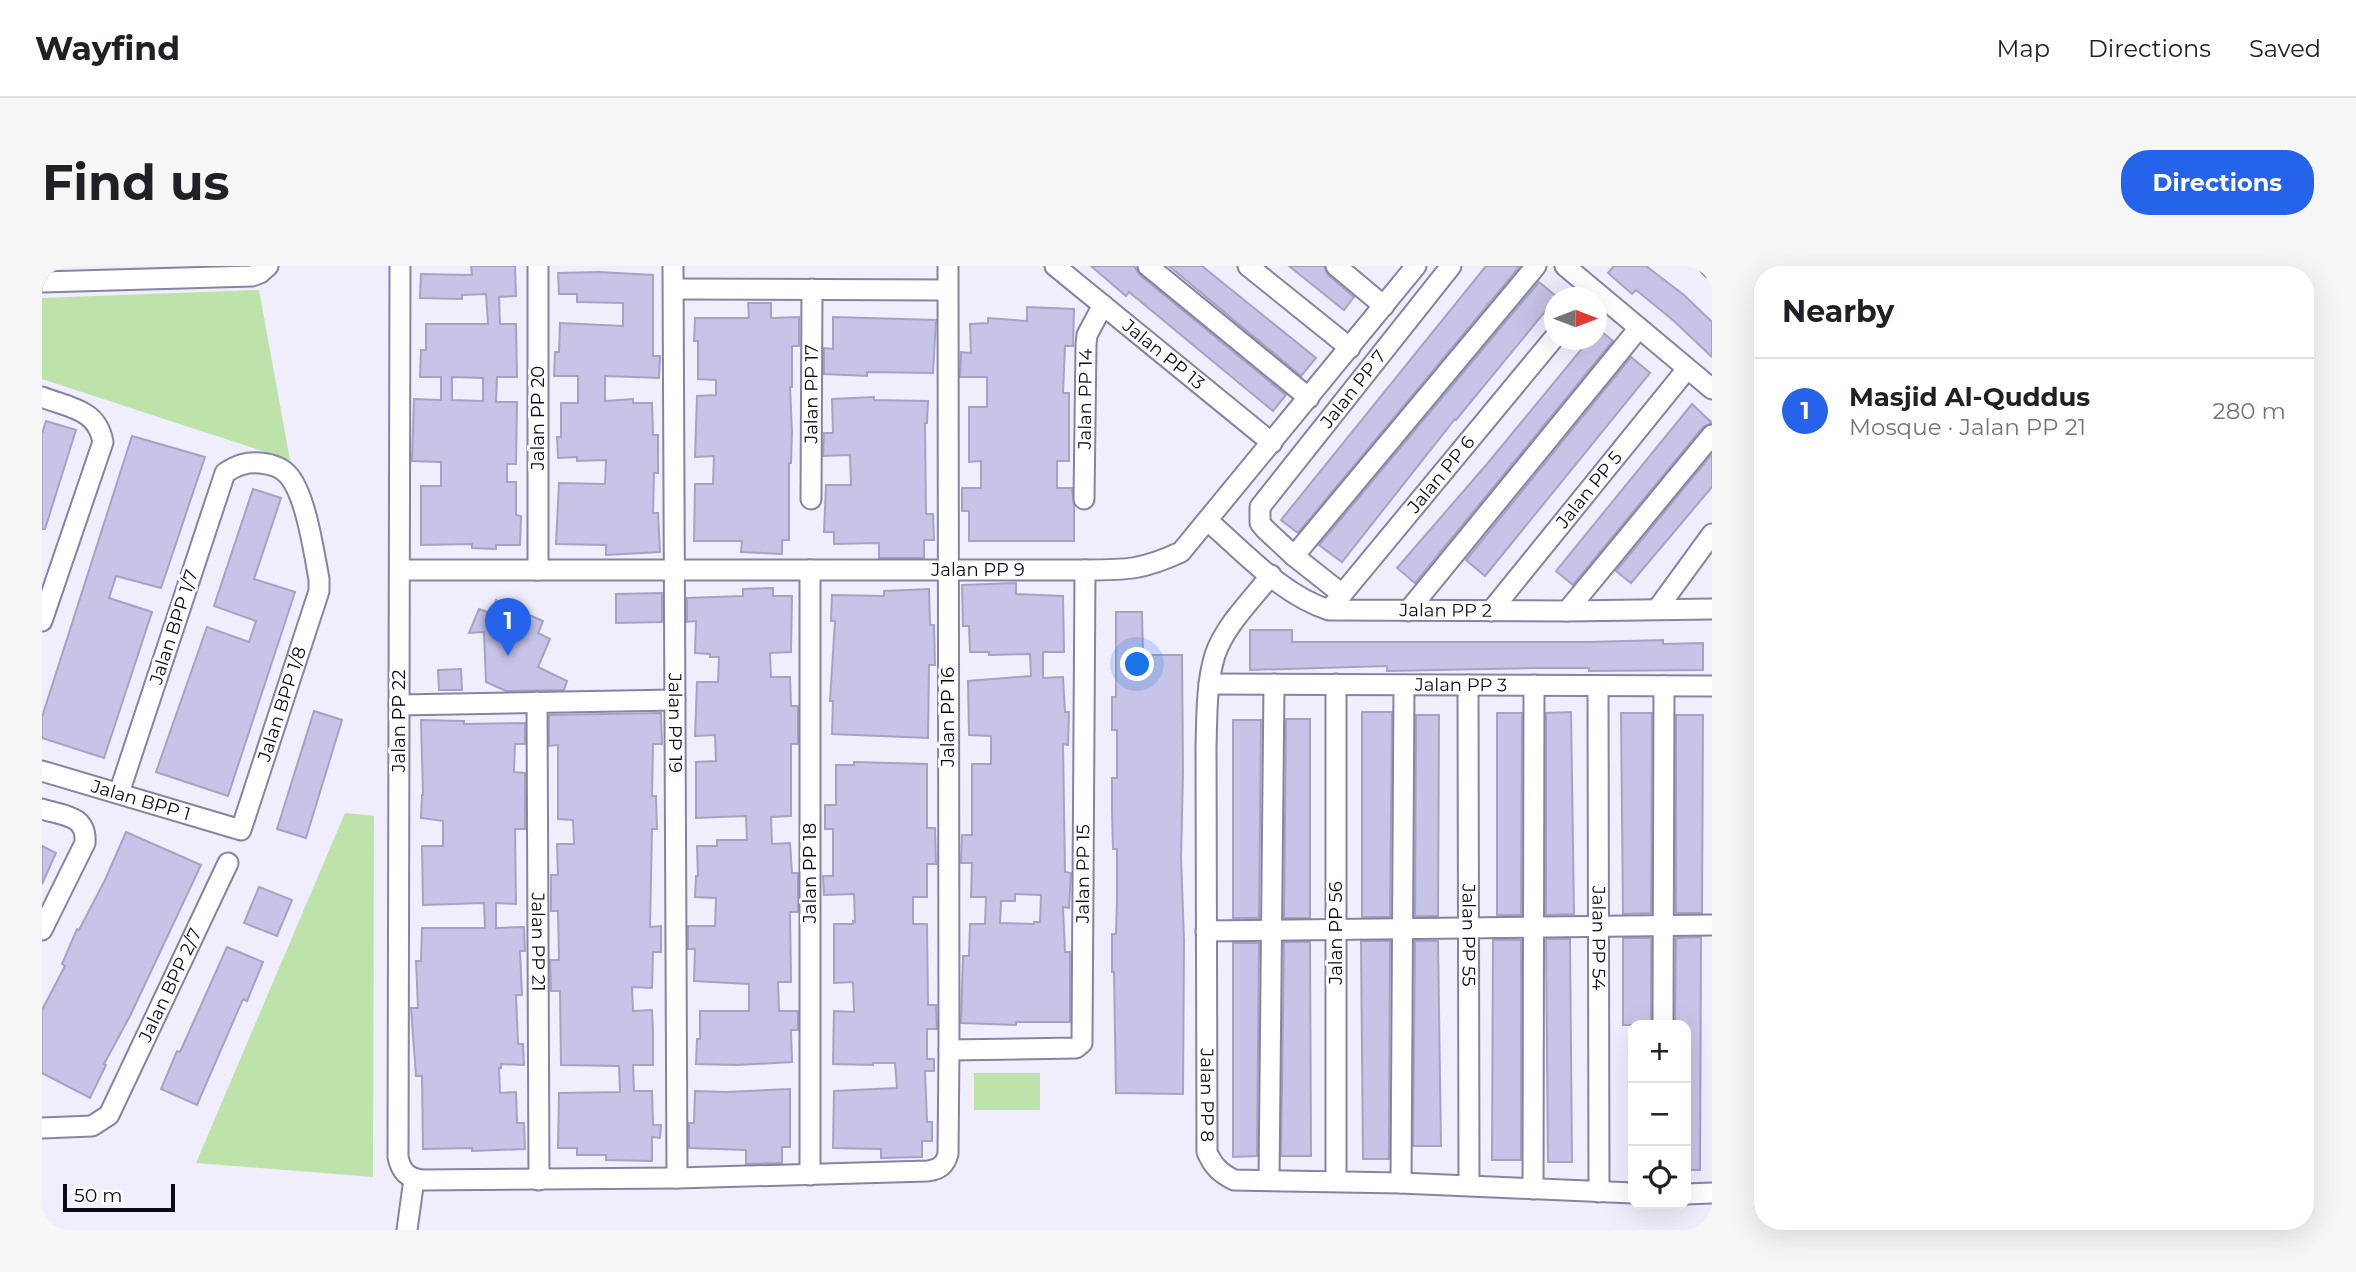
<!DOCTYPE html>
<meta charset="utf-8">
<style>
body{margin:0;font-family:Montserrat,sans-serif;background:#f6f6f6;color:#202124}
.controls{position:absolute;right:21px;bottom:21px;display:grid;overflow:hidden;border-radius:14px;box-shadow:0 7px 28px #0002}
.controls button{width:63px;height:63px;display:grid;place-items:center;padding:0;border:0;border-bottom:2px solid #e0e0e0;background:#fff;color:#202124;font:35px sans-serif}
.compass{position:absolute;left:1502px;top:21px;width:63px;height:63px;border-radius:50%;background:#fff;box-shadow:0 7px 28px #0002;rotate:90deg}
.scale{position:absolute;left:21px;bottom:18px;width:112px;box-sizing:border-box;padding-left:7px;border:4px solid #0b0915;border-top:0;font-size:19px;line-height:24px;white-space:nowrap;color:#0b0915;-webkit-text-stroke:5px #fdfdfd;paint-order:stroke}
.you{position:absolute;left:1096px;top:399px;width:24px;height:24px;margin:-18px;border:5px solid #fff;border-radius:50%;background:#1a73e8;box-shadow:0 0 0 10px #1a73e833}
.badge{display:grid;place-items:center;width:46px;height:46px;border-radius:50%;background:#2563eb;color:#fff;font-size:23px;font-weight:700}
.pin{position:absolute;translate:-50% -58px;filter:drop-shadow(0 2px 4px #0008)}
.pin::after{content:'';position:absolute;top:37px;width:24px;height:21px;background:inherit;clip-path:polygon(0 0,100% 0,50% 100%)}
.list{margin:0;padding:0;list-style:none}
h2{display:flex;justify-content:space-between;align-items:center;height:91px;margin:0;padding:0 28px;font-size:30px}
h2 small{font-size:23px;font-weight:400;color:#757577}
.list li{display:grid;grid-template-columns:46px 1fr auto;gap:21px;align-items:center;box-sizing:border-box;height:105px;padding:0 28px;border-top:2px solid #e0e0e0}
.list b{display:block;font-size:26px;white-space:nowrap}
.list p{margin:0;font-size:23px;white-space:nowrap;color:#757577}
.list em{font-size:23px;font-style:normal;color:#757577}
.icon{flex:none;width:38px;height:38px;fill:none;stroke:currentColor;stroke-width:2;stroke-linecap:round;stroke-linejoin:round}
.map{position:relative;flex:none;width:1670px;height:964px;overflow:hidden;border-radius:28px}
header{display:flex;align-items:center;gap:42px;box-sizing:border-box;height:98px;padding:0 35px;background:#fff;border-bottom:2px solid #e0e0e0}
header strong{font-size:33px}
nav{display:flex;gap:38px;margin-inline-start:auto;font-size:24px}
.intro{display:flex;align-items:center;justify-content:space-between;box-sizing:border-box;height:168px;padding:0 42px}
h1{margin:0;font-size:49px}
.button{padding:18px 32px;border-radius:28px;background:#2563eb;color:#fff;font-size:24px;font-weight:700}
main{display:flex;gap:42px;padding:0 42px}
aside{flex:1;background:#fff;border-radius:28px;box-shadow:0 7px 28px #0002}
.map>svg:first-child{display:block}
.green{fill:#bde3ab}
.building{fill:#c7c4e7;stroke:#a5a2c4;stroke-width:2;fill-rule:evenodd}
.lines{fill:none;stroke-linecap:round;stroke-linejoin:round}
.minor-casing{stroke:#8683a3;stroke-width:23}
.minor{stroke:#fff;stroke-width:19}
.labels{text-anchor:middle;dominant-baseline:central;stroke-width:6;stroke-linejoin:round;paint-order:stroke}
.street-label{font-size:18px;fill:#0b0915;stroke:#fdfdfd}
</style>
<header>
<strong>Wayfind</strong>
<nav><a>Map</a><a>Directions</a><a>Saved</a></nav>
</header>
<div class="intro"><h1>Find us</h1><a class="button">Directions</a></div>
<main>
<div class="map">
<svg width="1670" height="964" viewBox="0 0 1670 964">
<rect width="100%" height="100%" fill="#f0eefd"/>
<g class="green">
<polygon points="217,24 248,194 0,113 0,32"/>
<polygon points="303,547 332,550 331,911 154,897"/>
<rect x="932" y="807" width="66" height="37"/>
</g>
<g class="building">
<path d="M429,0H473L474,30L457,31L458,58H474L475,111H455L454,136H475L474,198H465V216H474V249L479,250L478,279H454V283L430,282V278L379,279V220H399V196L370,195L372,133L399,134V111H378L379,84H384V58H446L444,28L420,29V33L378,32L379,8L430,9ZM410,111L441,112V135L410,134Z"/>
<polygon points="1049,0 1092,0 1098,9 1244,129 1231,145 1087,26 1084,30"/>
<polygon points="1127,0 1160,0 1274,92 1259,110"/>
<polygon points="1247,0 1282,0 1286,9 1312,31 1302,44"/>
<polygon points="1444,0 1478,0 1256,267 1239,254"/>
<polygon points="1572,0 1604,0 1642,29 1670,56 1670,91 1632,55 1594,24 1590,28 1566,7"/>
<polygon points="557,6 611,9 611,90 618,90 617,112 563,110 563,135 591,133 591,137 610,137 611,169 616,169 616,207 612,207 611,247 616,247 618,286 564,289 564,279 514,278 517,217 563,218 564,194 535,195 535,191 516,192 515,171 519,171 519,137 536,137 536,110 512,110 513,86 517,86 518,57 581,60 581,37 535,36 535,28 517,28 516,7"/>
<polygon points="1497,16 1515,31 1414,154 1413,153 1300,296 1277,279"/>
<polygon points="706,37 729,37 729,52 757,51 757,80 750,80 750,121 748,121 750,166 749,197 747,197 747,274 740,274 740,288 699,286 700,275 652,275 653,218 671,218 672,190 653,191 655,130 674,129 674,114 656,113 656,75 652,75 653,52 707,52"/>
<polygon points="985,41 1032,43 1031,80 1023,80 1021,127 1027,127 1027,195 1015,195 1015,222 1030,222 1032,240 1032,275 927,275 927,245 920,245 920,222 939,222 939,195 927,196 927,141 945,141 945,111 918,111 919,86 929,87 928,58 946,57 946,52 985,55"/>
<polygon points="791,51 894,54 891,107 825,106 825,110 782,108 782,82 791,83"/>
<polygon points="1555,62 1571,75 1373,317 1355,302 1445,198 1547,74 1555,74"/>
<polygon points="1589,91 1608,107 1443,310 1424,294"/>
<polygon points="832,131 832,134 886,135 885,157 883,157 884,248 891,248 892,274 882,274 882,292 837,292 837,277 792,278 792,266 782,266 784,219 809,219 808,189 781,190 782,167 791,167 790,133"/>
<polygon points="1650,138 1670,157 1661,161 1531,319 1514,305"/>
<polygon points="4,155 34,164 3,263 0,263 0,168"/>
<polygon points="90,170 163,191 119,322 74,310 67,332 110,346 62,492 0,472 0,451"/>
<polygon points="1670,188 1670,221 1589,317 1574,305"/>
<polygon points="211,223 239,232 212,313 253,326 186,530 114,506 165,361 207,376 214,355 172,340"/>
<path d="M974,317V328L1021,330L1022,386H1001V412L1021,411L1023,446H1027L1026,479L1021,478L1023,606L1029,607L1027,642L1021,641L1023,686H1028V756H974V759L919,757L921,690H927L928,658H943L944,631H929L930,597H919L920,569H930V498H949V470L927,469L926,415L989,410L988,388L947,389V386H928L927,360H921L920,319ZM973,628L999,629L998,656H992V658L958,657L959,635H973Z"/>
<polygon points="731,322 731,330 750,330 749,386 728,387 729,411 748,411 749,440 756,440 756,478 749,478 749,550 729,551 730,578 748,577 750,607 756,607 756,646 748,646 749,716 736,716 737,745 756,745 756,764 749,764 750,796 695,799 654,798 655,773 658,773 658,745 707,745 707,718 652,715 653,683 646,683 646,660 673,660 674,632 653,631 654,610 656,610 655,580 675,580 675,574 705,574 704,550 654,552 654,496 674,495 673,469 653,470 655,416 676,416 677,391 668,391 668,388 653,387 654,355 645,356 645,332 701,330 701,323"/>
<polygon points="887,323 888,359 892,359 893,399 887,399 886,472 790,468 791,435 788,435 793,355 789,355 790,329 842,330 842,325"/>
<polygon points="620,327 620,356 574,357 574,328"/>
<polygon points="454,334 501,355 496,367 508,373 496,401 525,415 522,424 464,425 444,416 442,366 427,367 437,343 448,347"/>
<polygon points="1074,346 1100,346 1101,389 1140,389 1141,505 1139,592 1142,674 1141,828 1074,827 1072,706 1070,706 1070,668 1074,668 1075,633 1075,583 1071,583 1070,545 1070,512 1075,512 1075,464 1070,464 1070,431 1074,431"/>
<polygon points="1208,364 1250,364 1250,376 1547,376 1621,374 1621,378 1661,377 1661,404 1547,405 1547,402 1495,402 1345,405 1345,400 1208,404"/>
<polygon points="419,403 420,424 397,424 396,404"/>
<polygon points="272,445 300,454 264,572 235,563"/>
<polygon points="1320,446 1350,446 1348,651 1320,651"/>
<polygon points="1529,446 1532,648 1504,649 1504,447"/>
<polygon points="619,447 620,478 611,478 610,530 614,530 615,563 610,563 608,661 619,660 619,686 611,686 610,722 590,721 591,745 610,744 611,766 611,799 591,799 592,825 610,825 611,859 619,859 618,872 610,871 610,895 564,894 564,889 535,889 535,882 516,882 517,827 578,826 577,800 519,799 518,725 509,725 508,694 517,694 516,645 509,645 509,609 516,609 515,578 532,578 531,554 516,553 516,479 507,480 507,449"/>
<polygon points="1455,447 1480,447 1479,649 1455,649"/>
<polygon points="1579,447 1610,447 1609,647 1581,648"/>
<polygon points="1374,449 1397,449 1396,650 1373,650"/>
<polygon points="1634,449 1661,449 1660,647 1634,647"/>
<polygon points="1244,453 1268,453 1268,652 1242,652"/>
<polygon points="379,454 422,455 422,458 483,457 483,478 473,478 472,506 483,507 483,563 473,563 474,638 454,637 454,662 482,661 483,685 478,685 480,729 474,729 476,778 481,778 482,799 459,798 459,802 457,802 458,827 474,826 475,857 482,857 483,883 430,885 430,882 381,883 380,810 374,810 369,742 376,742 374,695 379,695 380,662 443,662 442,637 381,639 380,580 401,580 401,555 379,552 380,529 381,529"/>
<polygon points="1191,454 1219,454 1217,652 1191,652"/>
<polygon points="812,496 885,498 885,562 893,562 894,598 885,598 885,631 871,631 871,658 885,658 886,739 894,739 895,763 885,763 885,793 892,793 892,805 883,805 885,856 890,856 890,875 880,875 880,891 839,892 839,883 791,882 792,825 855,822 853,797 831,797 831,799 791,798 792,745 812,746 811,716 792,717 792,658 811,658 811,655 813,656 812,628 782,629 781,610 791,610 791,563 783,563 783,539 794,539 794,499 812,499"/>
<polygon points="84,566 159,599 88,750 62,798 64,799 48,832 0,807 0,744 23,700 20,698 35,663 37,664 63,614"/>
<polygon points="0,580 14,587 0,618"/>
<polygon points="217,621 250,634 235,670 202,657"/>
<polygon points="1659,671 1658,904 1644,904 1644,759 1633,759 1634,672"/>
<rect x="1581" y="672" width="28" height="87"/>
<polygon points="1528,673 1530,896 1506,896 1504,673"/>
<polygon points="1451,674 1479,674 1479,894 1450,894"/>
<polygon points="1319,675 1348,675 1347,893 1321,893"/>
<polygon points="1373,675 1396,675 1399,880 1371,880"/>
<polygon points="1242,676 1268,676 1269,890 1239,890"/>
<polygon points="1191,677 1217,677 1215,890 1191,891"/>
<polygon points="185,681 221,696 205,735 201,733 155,839 119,823 135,785 138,786 160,737"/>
<polygon points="748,823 748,881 740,881 740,897 704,898 704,884 647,882 647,857 652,857 653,825 684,826"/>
</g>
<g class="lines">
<defs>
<g id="minor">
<path d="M358,0L356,891C359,905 365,912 380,914L635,912L886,905C898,903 903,899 906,888L907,784L906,0"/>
<polyline points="496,0 496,304"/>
<path id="s1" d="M631,0L635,912"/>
<path id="s2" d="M1013,0L1230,177"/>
<polyline points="1106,0 1267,132"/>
<polyline points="1206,0 1308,82"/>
<polyline points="1294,0 1342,40"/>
<polyline points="1523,0 1670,123"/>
<polyline points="1668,0 1670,2"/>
<polyline points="0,16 210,10 218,7 226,0"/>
<polyline points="632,23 904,24"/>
<path d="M0,131C28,142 55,143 61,176L0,355"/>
<path id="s3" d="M769,233L770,23"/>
<path id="s4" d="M1042,233L1044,78L1045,69L1061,39"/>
<path id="s5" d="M1166,255C1203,287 1240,329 1287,344L1525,345L1670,343"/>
<polyline points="1252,290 1494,0"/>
<path id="s6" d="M358,304H1043C1085,304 1100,304 1139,286L1374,0"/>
<polyline points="768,304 768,909"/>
<path id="s7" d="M1229,309C1210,334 1183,359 1173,389C1164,418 1165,451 1164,481L1165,886C1171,900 1178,907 1192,914L1359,917L1591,927"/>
<path id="s8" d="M1300,328L1252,290L1223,263L1218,257V241L1409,0"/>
<path id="s9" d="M1292,338L1512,72"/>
<polyline points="1616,342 1670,268"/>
<polyline points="1366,345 1597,62"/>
<path id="s10" d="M1449,345L1645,103"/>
<polyline points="1525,345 1670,169"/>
<path id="s11" d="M1167,418L1670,420"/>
<polyline points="1294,418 1294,915"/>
<path id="s12" d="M1426,419L1427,919"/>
<path id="s13" d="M1556,420L1557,926"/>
<path id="s14" d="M495,436L497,914"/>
<polyline points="357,439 633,434"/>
<path id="s15" d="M0,505L199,564L277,325V313C272,287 264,230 247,210C240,201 229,198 218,197C204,196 195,199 183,207L77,527"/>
<path d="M0,543C22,550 45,549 43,577L0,664"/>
<polyline points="1164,665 1670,659"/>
<polyline points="1621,759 1622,420"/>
<path id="s16" d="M907,784L1034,782L1040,777L1043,304"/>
<path id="s17" d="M0,862L50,860L67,849L186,597"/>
<polyline points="1227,914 1232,418"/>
<polyline points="1359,917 1362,419"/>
<polyline points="1491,923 1492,419"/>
<polyline points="1644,928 1670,927"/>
<polyline points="365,964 372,913"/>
</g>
</defs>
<use href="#minor" class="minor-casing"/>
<use href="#minor" class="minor"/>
</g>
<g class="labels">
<g class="street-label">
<text stroke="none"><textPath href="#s2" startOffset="140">Jalan PP 13</textPath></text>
<text stroke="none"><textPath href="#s8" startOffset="275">Jalan PP 7</textPath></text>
<text stroke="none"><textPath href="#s3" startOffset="105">Jalan PP 17</textPath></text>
<text stroke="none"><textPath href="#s4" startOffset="100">Jalan PP 14</textPath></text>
<text transform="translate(496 152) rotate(-90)">Jalan PP 20</text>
<text stroke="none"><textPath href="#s9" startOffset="168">Jalan PP 6</textPath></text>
<text stroke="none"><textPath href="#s10" startOffset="156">Jalan PP 5</textPath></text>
<text stroke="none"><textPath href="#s6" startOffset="578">Jalan PP 9</textPath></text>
<text stroke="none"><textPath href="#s5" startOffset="268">Jalan PP 2</textPath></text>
<text transform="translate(132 361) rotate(-72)">Jalan BPP 1/7</text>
<text stroke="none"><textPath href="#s11" startOffset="252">Jalan PP 3</textPath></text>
<text stroke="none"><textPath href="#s15" startOffset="340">Jalan BPP 1/8</textPath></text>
<text transform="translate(906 451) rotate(-90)">Jalan PP 16</text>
<text transform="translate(357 455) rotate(-90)">Jalan PP 22</text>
<text stroke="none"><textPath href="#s1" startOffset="457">Jalan PP 19</textPath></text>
<text stroke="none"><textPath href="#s15" startOffset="103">Jalan BPP 1</textPath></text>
<text transform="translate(768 607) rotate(-90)">Jalan PP 18</text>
<text stroke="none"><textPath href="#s16" startOffset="304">Jalan PP 15</textPath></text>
<text transform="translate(1294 667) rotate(-90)">Jalan PP 56</text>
<text stroke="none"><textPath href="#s12" startOffset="250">Jalan PP 55</textPath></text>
<text stroke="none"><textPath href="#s13" startOffset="252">Jalan PP 54</textPath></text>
<text stroke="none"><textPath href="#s14" startOffset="240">Jalan PP 21</textPath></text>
<text stroke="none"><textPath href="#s17" startOffset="214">Jalan BPP 2/7</textPath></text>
<text stroke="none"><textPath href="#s7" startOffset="539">Jalan PP 8</textPath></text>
</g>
</g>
</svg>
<div class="controls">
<button>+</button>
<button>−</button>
<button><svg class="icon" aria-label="locate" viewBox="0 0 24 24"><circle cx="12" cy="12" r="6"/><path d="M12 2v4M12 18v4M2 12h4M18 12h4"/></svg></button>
</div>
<svg class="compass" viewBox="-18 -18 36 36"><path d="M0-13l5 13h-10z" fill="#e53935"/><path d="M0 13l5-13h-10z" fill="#757577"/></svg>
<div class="scale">50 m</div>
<div class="you"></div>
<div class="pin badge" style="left:466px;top:390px">1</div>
</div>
<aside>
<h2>Nearby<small></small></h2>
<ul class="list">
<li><span class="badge">1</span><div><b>Masjid Al-Quddus</b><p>Mosque · Jalan PP 21</p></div><em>280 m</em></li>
</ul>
</aside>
</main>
